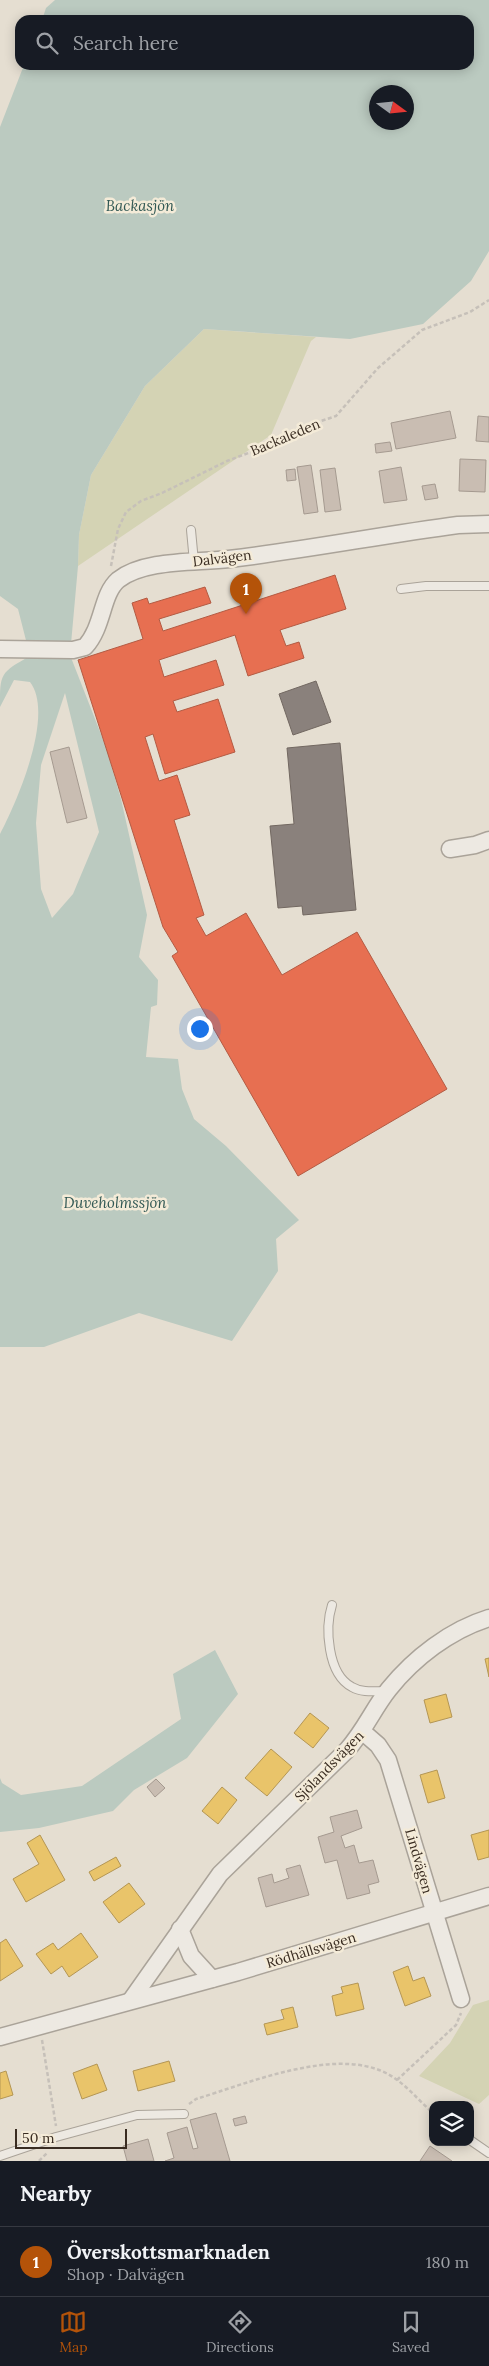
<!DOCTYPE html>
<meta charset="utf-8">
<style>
body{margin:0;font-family:Lora,serif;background:#242831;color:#f1f3f6}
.controls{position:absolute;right:15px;bottom:15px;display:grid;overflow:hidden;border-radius:10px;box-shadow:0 2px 12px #0003}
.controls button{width:45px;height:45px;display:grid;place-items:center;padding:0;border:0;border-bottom:1px solid #363941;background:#171b24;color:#f1f3f6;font:25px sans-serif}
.compass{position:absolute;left:369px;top:85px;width:45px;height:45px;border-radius:50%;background:#171b24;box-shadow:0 2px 12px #0003;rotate:105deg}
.scale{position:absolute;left:15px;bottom:12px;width:112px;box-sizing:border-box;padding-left:5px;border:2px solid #392c21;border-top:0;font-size:14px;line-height:18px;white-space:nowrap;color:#392c21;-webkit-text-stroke:4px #f4ebd8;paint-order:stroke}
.you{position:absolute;left:199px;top:1028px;width:18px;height:18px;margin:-12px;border:4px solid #fff;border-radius:50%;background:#1a73e8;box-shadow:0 0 0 8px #1a73e833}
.badge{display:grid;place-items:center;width:32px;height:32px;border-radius:50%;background:#b45309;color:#fff;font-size:16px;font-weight:700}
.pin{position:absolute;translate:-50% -41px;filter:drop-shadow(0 1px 2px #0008)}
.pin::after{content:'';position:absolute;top:26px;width:18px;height:15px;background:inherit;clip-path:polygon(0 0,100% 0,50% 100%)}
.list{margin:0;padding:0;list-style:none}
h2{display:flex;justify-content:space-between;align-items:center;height:65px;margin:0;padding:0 20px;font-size:21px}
h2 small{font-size:16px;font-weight:400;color:#9ea1a6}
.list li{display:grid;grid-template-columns:32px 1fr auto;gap:15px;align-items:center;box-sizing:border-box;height:70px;padding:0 20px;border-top:1px solid #363941}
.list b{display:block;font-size:19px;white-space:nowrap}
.list p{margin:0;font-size:16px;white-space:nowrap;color:#9ea1a6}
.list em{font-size:16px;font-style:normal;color:#9ea1a6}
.icon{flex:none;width:28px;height:28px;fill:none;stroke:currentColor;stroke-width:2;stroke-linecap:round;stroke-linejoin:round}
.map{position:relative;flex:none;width:489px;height:2161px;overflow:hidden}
.search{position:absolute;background:#171b24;box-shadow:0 2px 12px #0003;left:15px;right:15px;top:15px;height:55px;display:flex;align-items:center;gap:12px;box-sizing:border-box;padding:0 18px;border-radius:15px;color:#9ea1a6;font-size:19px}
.sheet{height:135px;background:#171b24}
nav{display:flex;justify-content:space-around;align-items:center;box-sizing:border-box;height:70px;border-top:1px solid #363941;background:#171b24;font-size:14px;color:#9ea1a6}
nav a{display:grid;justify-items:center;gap:2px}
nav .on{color:#b45309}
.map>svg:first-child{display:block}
.green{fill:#d4d3b4}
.water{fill:#bbcac0;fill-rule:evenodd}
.homes{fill:#e9c46a;stroke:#b49654}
.shops{fill:#e76f51;stroke:#b35b43}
.industry{fill:#8a817c;stroke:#726861}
.building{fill:#c9bdb2;stroke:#a59a90}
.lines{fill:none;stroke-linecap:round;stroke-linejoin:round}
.service-casing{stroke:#aaa399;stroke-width:10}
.minor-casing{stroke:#aaa399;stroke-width:19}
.path{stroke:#c6c0b9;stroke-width:2.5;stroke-dasharray:4 2.5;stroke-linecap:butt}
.service{stroke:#ede9e2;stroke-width:8}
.minor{stroke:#ede9e2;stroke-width:16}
.labels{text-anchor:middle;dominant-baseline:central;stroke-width:5;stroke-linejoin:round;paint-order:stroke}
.street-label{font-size:14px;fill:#392c21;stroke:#f4ebd8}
.water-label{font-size:15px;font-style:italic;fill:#315854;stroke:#f4ebd8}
</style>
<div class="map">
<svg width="489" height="2161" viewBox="0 0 489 2161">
<rect width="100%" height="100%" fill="#e5ded1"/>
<g class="green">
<polygon points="204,329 316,337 311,341 271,435 78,566 79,535 91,475 145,386"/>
<polygon points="489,2000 489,2095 479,2104 419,2076 450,2043 473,2005"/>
</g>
<g class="water">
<path d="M55,0H489V251L471,281L423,324L350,339L204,329L145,386L91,475L79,535L78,566L70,655L106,747L121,799L147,915L139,957L158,980L157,1005L151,1007L146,1057L178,1059L182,1089L194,1119L226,1146L299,1220L276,1239L278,1271L232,1341L139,1313L44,1347H0V834C17,802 55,714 30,682L14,680L0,707C0,673 0,673 30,656L18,609L0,596V127L24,65H469V20H42L46,8ZM376,92H406V122H376ZM65,693L99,832L73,894L52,918L41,889L36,823L41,765Z"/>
<polygon points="215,1650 238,1694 187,1758 134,1790 113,1811 39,1828 0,1832 0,1778 2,1783 21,1795 82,1786 181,1719 173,1674"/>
</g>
<g class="homes">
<polygon points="489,1658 489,1677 485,1659"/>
<polygon points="446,1694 452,1717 430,1723 424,1700"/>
<polygon points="310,1713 329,1728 313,1748 294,1733"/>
<polygon points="271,1749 292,1767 267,1796 245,1778"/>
<polygon points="437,1770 445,1798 428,1803 420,1775"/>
<polygon points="222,1787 237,1800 218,1824 202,1811"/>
<polygon points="489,1830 489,1857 478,1860 471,1835"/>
<polygon points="40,1835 65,1880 26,1902 13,1879 39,1864 27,1843"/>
<polygon points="116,1857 121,1866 94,1881 89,1872"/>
<polygon points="129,1883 145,1904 119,1923 103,1902"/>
<polygon points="81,1933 98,1957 69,1977 62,1966 51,1974 36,1954 53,1943 58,1950"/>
<polygon points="6,1939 23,1966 0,1981 0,1943"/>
<polygon points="408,1966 413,1981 424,1977 431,1996 405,2006 393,1972"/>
<polygon points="358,1983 364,2009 336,2016 332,1996 343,1993 341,1987"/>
<polygon points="293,2007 298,2027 267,2035 264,2024 284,2019 281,2010"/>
<polygon points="169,2061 175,2081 138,2091 133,2071"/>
<polygon points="97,2064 107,2090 82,2099 73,2073"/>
<polygon points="6,2071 13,2095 0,2099 0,2073"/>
</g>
<polygon class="shops" points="335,575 346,609 280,630 286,646 299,642 304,658 248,676 235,635 159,660 164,677 216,660 224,685 173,701 177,712 218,699 235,752 165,774 153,734 145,737 159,781 177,775 190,815 174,820 204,915 196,918 206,936 246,913 282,975 357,932 447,1089 298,1176 172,956 178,952 163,927 78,660 143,639 132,603 147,598 149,604 205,587 211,603 159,619 163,631"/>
<g class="industry">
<polygon points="316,681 331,722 293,735 279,694"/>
<polygon points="340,743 356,910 303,915 302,906 278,908 270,826 294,824 287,748"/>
</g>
<g class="building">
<polygon points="450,411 456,438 396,449 391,423"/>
<polygon points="478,416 489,417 489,442 476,441"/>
<polygon points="390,442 392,451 376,453 375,444"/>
<polygon points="460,459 486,460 485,492 459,491"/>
<polygon points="311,465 318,512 304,514 297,467"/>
<polygon points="401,467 407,500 384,503 379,471"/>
<polygon points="335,468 341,510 325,512 320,470"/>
<polygon points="295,469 296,480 287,481 286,470"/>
<polygon points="435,484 438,498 425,500 422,486"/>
<polygon points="69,747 87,818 67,823 50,752"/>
<polygon points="156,1779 165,1788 155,1797 147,1787"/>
<polygon points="357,1810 362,1828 341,1836 345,1848 354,1845 359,1863 373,1860 379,1882 368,1885 370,1893 347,1899 337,1860 325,1863 318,1837 334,1832 330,1817"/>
<polygon points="300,1865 309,1895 266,1907 258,1878 272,1874 274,1883 289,1878 286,1869"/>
<polygon points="216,2113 230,2161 165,2161 174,2158 167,2133 187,2127 193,2149 198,2148 190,2120"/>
<polygon points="245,2116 247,2123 235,2126 233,2119"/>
<polygon points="148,2139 154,2161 127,2161 123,2146"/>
<polygon points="430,2146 452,2161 420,2161"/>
</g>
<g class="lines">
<defs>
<g id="service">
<polyline points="191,530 194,562"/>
<polyline points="401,589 426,586 489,586"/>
<path d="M332,1605C325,1627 327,1674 352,1687C362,1693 375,1691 386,1691"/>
<polyline points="470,2140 489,2153"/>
<polyline points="0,2156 56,2137 137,2115 184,2114"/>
</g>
<g id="minor">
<path d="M0,649L73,650L85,647C104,626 101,595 118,580C145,559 196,563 229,559C306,550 382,535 458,525L489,524"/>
<polyline points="450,849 475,845 489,840"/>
<polyline points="363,1732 378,1745 388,1760 461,1999"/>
<polyline points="180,1929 191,1956 212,1979"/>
<path d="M131,2000L220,1874L347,1750C365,1730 373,1709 389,1689C414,1658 450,1630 489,1618"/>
<polyline points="0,2037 238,1972 489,1896"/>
</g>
</defs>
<use href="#service" class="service-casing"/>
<use href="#minor" class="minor-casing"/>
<g class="path">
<polyline points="111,566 118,529 126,512 141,501 162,493 227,461 275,443 315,423 336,416 378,368 422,330 470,312 489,300"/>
<polyline points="42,2040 56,2126"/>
<polyline points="397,2080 456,2025 461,2013"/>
<path d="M189,2104L196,2099C249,2083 334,2047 386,2073C404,2082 418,2100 433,2113"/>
<polyline points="39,2161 47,2153"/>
</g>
<use href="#service" class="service"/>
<use href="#minor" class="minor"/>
</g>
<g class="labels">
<g class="street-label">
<text transform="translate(285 437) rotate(-23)">Backaleden</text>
<text transform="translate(222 558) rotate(-7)">Dalvägen</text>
<text transform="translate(329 1766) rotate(-46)">Sjölandsvägen</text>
<text transform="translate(419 1861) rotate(74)">Lindvägen</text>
<text transform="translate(311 1950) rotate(-17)">Rödhällsvägen</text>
</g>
<g class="water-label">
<text x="140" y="205">Backasjön</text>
<text x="115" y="1202">Duveholmssjön</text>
</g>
</g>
</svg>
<div class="controls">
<button><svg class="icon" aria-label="layers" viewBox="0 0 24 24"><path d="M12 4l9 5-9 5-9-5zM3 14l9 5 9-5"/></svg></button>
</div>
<svg class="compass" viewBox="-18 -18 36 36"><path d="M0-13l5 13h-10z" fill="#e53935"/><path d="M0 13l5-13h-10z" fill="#9ea1a6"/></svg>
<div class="scale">50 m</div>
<div class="you"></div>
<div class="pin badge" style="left:246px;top:614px">1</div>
<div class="search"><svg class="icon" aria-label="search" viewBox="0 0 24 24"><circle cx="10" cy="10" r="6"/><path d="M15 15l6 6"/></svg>Search here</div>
</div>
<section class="sheet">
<h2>Nearby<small></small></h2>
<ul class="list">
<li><span class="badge">1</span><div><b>Överskottsmarknaden</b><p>Shop · Dalvägen</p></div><em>180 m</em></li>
</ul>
</section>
<nav>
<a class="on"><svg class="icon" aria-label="map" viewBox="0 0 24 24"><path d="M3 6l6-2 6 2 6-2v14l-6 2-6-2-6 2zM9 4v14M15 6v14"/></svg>Map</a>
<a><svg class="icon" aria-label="directions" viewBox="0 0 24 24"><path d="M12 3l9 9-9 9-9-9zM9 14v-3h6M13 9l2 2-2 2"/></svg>Directions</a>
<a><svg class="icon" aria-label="saved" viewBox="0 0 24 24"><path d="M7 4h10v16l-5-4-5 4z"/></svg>Saved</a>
</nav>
